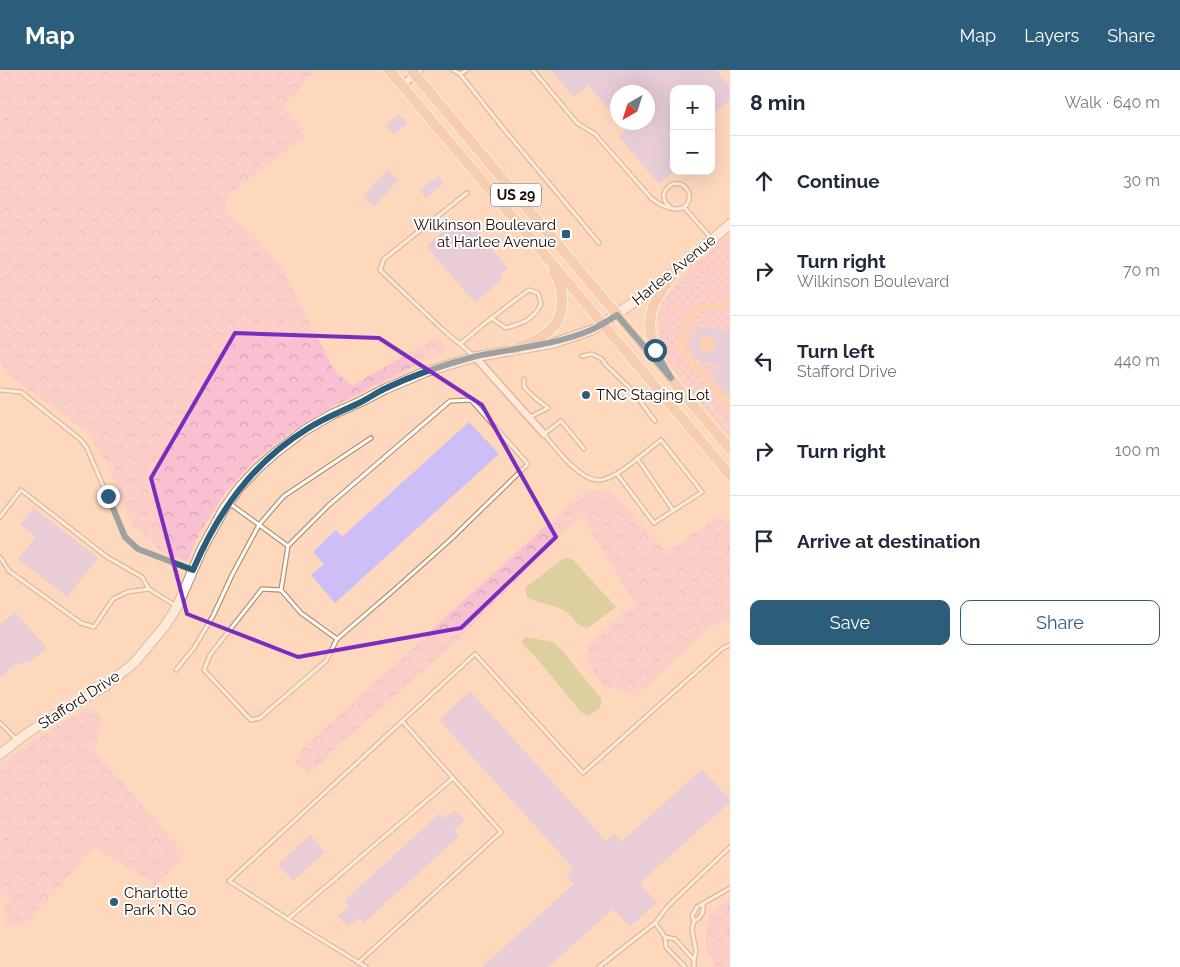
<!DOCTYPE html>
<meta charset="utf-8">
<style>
body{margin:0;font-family:Raleway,sans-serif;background:#f6f6f7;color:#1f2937}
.controls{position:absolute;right:15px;top:15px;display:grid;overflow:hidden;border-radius:10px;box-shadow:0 5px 20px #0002}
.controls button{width:45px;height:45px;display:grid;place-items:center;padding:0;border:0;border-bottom:1px solid #e0e1e3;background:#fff;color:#1f2937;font:25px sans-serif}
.compass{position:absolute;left:610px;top:15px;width:45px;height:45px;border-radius:50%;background:#fff;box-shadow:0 5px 20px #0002;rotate:219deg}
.stop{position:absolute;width:15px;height:15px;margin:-11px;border:4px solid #2c5d7b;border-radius:50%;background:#fff}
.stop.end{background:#2c5d7b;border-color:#fff;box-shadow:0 1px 5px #0008}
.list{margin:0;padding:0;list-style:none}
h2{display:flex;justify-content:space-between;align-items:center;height:65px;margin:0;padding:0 20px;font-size:21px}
h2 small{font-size:16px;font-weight:400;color:#747a83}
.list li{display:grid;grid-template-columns:32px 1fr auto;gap:15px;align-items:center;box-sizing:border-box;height:90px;padding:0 20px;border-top:1px solid #e0e1e3}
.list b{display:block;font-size:19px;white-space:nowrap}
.list p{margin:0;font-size:16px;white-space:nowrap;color:#747a83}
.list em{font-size:16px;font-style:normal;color:#747a83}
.actions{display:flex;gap:10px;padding:15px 20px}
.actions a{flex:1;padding:11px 0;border:1px solid #2c5d7b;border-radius:10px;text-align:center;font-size:18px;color:#2c5d7b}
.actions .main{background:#2c5d7b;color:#fff}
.icon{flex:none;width:28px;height:28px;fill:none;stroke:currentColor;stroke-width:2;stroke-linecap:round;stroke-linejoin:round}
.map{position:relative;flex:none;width:730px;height:897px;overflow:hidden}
header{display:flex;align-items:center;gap:30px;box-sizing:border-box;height:70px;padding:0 25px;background:#2c5d7b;color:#fff}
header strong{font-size:24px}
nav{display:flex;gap:28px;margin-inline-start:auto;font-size:18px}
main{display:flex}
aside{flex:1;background:#fff}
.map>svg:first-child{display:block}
.built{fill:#fcc8a2}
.grass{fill:url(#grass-dots)}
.forest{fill:url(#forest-crowns)}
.water{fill:#b6c579}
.building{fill:#cebef7;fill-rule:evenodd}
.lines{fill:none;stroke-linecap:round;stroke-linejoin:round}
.service-casing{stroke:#ba8f70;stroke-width:5.5}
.minor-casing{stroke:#ba8f70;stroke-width:9}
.tertiary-casing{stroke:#ba8f70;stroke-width:11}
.primary-casing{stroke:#fff;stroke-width:12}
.path{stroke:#a18571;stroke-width:1;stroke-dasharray:1 4;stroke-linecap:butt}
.service{stroke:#fff;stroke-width:3}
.minor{stroke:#fff;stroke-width:6}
.tertiary{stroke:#fff;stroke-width:9}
.primary{stroke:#edbf9b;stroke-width:10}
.route{stroke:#2c5d7b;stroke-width:6}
.marked{fill:none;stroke:#7b2cbf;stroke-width:4;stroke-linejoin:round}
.poi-dot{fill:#2c5d7b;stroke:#fff;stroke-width:2}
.labels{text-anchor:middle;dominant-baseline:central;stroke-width:4;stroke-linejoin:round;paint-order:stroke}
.shield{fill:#fff;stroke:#5e544d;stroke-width:1}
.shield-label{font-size:14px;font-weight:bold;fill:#190a01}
.poi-label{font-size:15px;fill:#190a01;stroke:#fff;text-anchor:start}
.street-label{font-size:15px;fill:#190a01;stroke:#fff}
</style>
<header>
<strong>Map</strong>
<nav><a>Map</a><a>Layers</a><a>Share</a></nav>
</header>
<main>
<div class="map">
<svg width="730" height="897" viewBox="0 0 730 897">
<defs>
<pattern id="grass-dots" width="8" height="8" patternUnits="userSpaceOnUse" patternTransform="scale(1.25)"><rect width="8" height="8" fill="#f9c0d2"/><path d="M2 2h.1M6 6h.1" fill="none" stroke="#d5a4b2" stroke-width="1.8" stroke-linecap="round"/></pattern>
<pattern id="forest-crowns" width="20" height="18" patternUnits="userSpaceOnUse" patternTransform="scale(1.25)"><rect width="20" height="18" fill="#f9c0d2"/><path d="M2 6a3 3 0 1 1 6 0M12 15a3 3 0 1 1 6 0" fill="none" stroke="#d5a4b2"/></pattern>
</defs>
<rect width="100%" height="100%" fill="#fdd8bd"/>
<polygon class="built" points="730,161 730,356 674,289 667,254 675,217"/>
<g class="grass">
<path d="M730,167V174L729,175L714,187L697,195L667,223L662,230L657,241L655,250L656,257L653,255C654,250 655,244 656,239C666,213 708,183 730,167Z"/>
<path d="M730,177V230C719,233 707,231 696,236C680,245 673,266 681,283C685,291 692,297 698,304C708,317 719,330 730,342V359L664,281L660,271L658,250V245L663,231L668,225L699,196L716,187Z"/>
<path d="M730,237V257L722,264C706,246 679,265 692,284C698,292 709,291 715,298L714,299L721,307L716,312L727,325L725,326C718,320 713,312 707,305C695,290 677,274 688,254C691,248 697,243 703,241C711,237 721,239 730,237Z"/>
<polygon points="656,259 658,272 663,282 730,362 730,368 683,313 663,287 654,261"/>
</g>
<g class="forest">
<polygon points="0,0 316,0 284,35 306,66 227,126 226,142 257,168 283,199 334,300 352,316 436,267 447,280 336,335 288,364 255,390 225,423 200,462 187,492 161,481 133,455 105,390 87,362 6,303 0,292"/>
<polygon points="610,420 667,482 720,445 727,452 730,451 730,549 712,556 637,626 602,615 586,589 587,575 635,534 581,446 457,571 309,703 295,694 306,674 583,422"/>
<polygon points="90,636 103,648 94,680 186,785 155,815 94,777 30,850 14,858 7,854 3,838 11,831 0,822 0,694 29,673"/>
<polygon points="730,828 730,897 714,897 705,875 709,846 721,833"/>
</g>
<g class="water">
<path d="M564,488H568L573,490L616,537L588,558C578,558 573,546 565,541C553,534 538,534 527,527L525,518Z"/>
<polygon points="526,567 553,572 561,579 602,630 600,638 589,646 585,645 580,641 539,591 523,574 522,571 524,568"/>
</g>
<g class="building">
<polygon points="551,0 716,0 730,17 730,30 711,46 711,19 674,19 674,101 659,114 618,66 626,60 620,52 648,52 648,22 618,22 618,50 588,15 574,27"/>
<polygon points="398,45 400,48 402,47 408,53 394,65 386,55"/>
<polygon points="387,100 398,110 374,137 363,127"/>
<polygon points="438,106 444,113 426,128 420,120"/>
<polygon points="466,149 508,198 499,205 502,209 475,233 426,176 454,152 458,156"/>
<path d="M704,257L714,258L722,264L730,257V328L716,311H717L711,303L718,296L699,290L694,286L690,280L689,273L691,267L698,259ZM704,267H711L714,270L715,277L712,282L706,283L703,282L699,278L700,272Z"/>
<polygon points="469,352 499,384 335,533 311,505 324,494 313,482 336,460 342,467"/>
<polygon points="34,438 98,488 67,527 18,489 36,467 20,454"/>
<polygon points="15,542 47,578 29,593 27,591 24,593 15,594 0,608 0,555"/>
<polygon points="470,621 606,771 614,764 621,772 702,699 730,730 730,732 640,813 657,833 630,857 613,839 548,897 482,897 574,814 566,806 574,799 439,650"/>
<polygon points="455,740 465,750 454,760 459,766 364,853 359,848 348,857 338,846 349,836 344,831 440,743 445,749"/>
<polygon points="310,765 325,782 293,811 278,794"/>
</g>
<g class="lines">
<defs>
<g id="service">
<polyline points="453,0 460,4"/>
<polyline points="467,0 460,4 502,57 599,173"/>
<path d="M533,0L577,53L595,64L652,129C661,136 684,147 689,130C690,126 689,122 687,119C675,103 651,126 672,138"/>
<polyline points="467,123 384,189 380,200 442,259 474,286"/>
<polyline points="684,137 711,168"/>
<path d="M460,274C482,255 505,237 529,220L538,223L541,234C533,250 523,253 506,258L491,248"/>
<polyline points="582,286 592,284 602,289 605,294 632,320 655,351"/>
<polyline points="524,309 524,317 534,327 548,338 530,347"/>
<polyline points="0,320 21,322 80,369 87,378 125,467 138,479 192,500"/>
<path d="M584,379L561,351L544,364C555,378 581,412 600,410C618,408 646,381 661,370L702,422L654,453L617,404"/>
<polyline points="637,388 673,440"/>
<polyline points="229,433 288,476 329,435 450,331 471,330 528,394 450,470 394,520 337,569 301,543 281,520 288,476"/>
<polyline points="0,447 21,420 107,487 142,507 149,519"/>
<polyline points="0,487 9,501 81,553 94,557 113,529 127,522 149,519 176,536"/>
<polyline points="281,520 262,519 210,585 204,600 251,650 260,648 326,591 337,569"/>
<polyline points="176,600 194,578 213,546 232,505 259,455 270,442 284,426 371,368"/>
<polyline points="0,653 17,670"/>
<polyline points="288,849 453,708"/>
<path d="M694,851C701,848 704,842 703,834"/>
<polyline points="655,853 665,867 666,877 685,897"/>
<polyline points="665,867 675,869 694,890 694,897"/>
<polyline points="694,890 696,881 692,860 694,851 692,846 697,837 730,818"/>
<polyline points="358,893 501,762 402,651"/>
<polyline points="366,897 288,849 229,811 475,584 583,703 723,578 730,575"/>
<polyline points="599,897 655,853 669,835 730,777"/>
</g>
<g id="minor">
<polyline points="402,16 419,0"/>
<polyline points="475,287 544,364"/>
</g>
<polyline id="tertiary" points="0,684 26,664 43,653 105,616 134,593 165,556 177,537 202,479 224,439 240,417 257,399 275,383 305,360 333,344 360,332 385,319 425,302 475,287 554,273 592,260 602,254 649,222 679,198 730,154"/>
<g id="primary">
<polyline points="389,0 730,405"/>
<polyline points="411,0 730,379"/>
<path d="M514,279C525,274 540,270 549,261C566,247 565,220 554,202"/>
<path d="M660,290C640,251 652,229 679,198"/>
</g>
</defs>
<use href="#service" class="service-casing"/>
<use href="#minor" class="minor-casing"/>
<use href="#tertiary" class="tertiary-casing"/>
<use href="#primary" class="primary-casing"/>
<polyline class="path" points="600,60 615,47"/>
<use href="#service" class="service"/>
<use href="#minor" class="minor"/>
<use href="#tertiary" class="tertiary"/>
<use href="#primary" class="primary"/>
</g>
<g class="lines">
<path class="route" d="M108,426L125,467L138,479L193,500C218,442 252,393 307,359C324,348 343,341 361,332C369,328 376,323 384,319C413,305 443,295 473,287C513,278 553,276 591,260C600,256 609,250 617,245L671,308L655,280"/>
</g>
<path d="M0 0H730V897H0ZM235,263L379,268L482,335L556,467L461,558L298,587L187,544L151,408Z" fill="#fdd8bd" fill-opacity=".55" fill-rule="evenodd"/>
<path class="marked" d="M235,263L379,268L482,335L556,467L461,558L298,587L187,544L151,408Z"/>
<g class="poi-dot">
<rect x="561" y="159" width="10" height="10" rx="2.5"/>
<circle cx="586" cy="325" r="5"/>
<circle cx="114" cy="832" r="5"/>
</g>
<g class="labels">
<rect class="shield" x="491" y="113.5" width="50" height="23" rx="4"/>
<g class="shield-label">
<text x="516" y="125">US 29</text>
</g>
<g class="poi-label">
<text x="556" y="155" text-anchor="end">Wilkinson Boulevard<tspan x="556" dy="17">at Harlee Avenue</tspan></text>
<text x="596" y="325">TNC Staging Lot</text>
<text x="124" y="823">Charlotte<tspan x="124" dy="17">Park 'N Go</tspan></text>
</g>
<g class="street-label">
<text transform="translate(674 200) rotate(-39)">Harlee Avenue</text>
<text transform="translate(79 630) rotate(-33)">Stafford Drive</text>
</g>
</g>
</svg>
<div class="controls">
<button>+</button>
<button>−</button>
</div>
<svg class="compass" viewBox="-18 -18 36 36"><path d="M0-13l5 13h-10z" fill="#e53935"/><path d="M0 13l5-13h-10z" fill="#747a83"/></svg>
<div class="stop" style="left:655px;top:280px"></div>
<div class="stop end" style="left:108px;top:426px"></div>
</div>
<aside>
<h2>8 min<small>Walk · 640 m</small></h2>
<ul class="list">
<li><svg class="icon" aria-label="ahead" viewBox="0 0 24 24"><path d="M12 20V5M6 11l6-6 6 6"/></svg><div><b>Continue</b></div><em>30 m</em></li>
<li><svg class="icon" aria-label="right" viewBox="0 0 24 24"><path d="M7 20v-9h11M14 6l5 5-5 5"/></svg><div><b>Turn right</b><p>Wilkinson Boulevard</p></div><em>70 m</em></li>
<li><svg class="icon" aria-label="left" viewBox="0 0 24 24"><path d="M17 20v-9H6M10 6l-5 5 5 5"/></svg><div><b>Turn left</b><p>Stafford Drive</p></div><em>440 m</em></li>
<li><svg class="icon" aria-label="right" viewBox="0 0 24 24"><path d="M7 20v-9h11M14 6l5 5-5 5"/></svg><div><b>Turn right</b></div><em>100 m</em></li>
<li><svg class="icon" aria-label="arrive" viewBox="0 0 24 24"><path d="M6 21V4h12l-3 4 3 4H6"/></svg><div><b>Arrive at destination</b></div></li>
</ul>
<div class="actions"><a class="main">Save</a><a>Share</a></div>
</aside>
</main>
